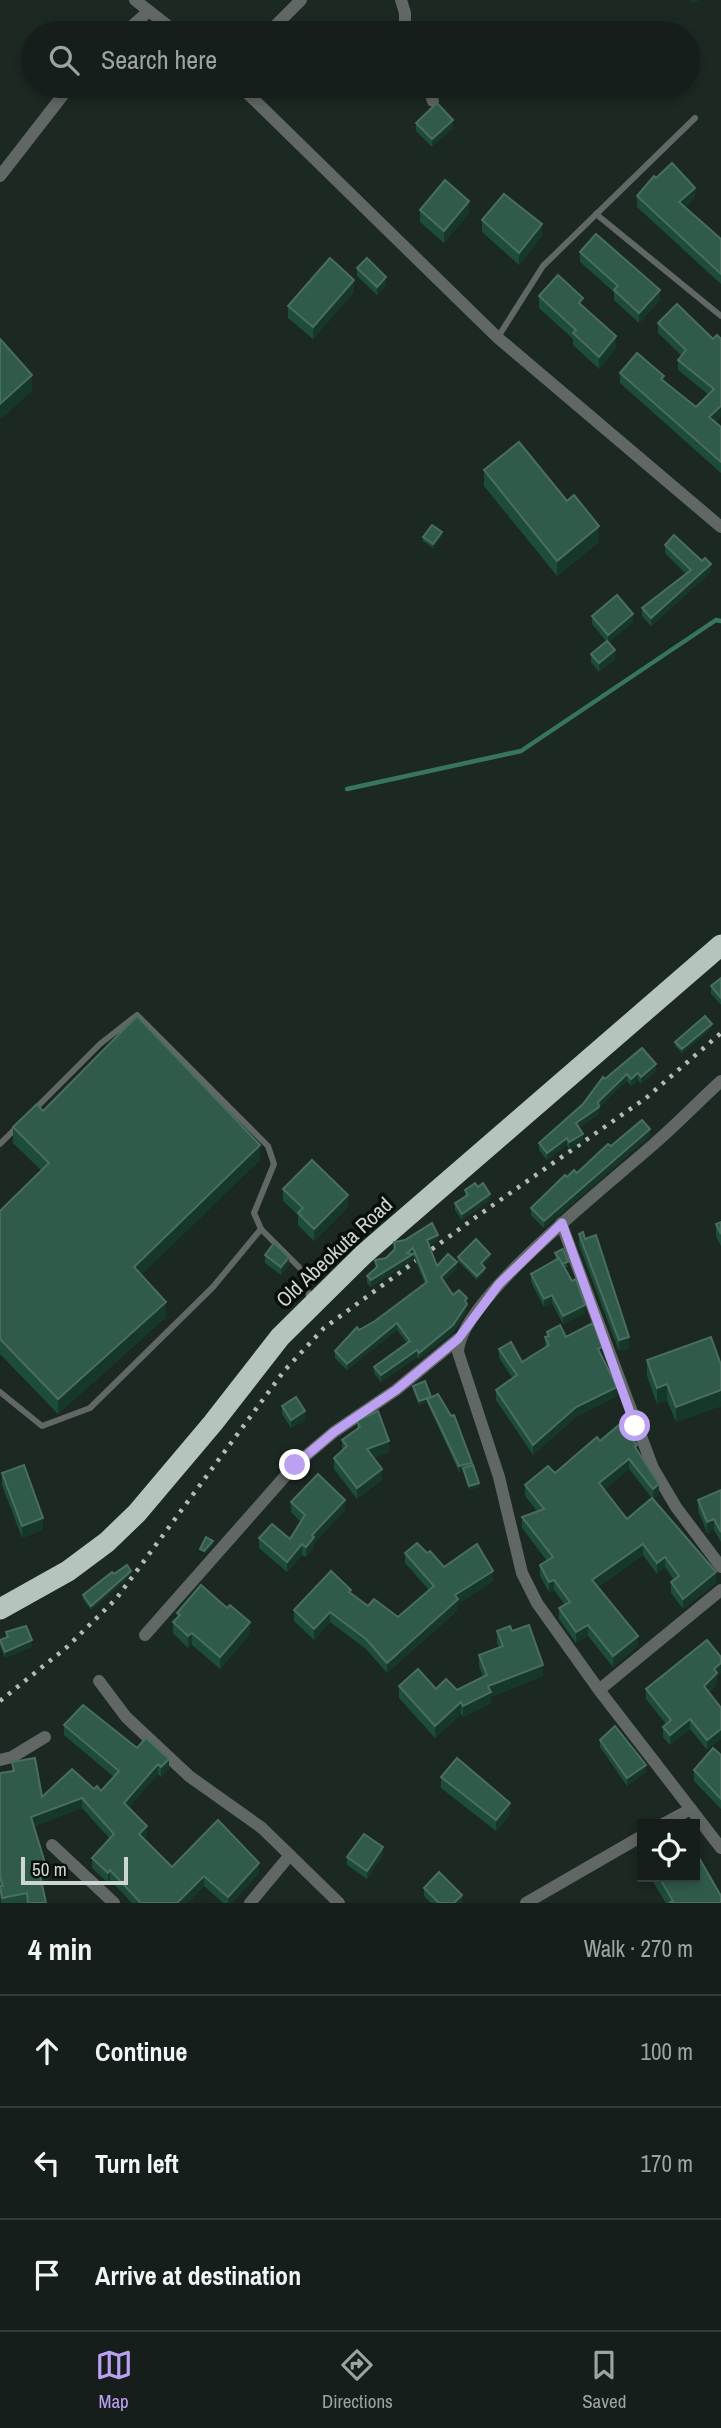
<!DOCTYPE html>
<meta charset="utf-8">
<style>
body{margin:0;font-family:"Archivo Narrow",sans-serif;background:#222b27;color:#f1f3f6}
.controls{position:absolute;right:21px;bottom:21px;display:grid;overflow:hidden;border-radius:0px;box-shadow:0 4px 10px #0003}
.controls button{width:63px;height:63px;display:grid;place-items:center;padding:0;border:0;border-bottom:2px solid #343c39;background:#151e1a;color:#f1f3f6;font:35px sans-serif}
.scale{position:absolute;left:21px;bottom:18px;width:107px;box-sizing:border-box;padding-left:7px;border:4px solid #ced6d2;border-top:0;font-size:19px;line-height:24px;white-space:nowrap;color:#ced6d2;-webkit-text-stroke:5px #0a0f0c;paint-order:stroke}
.stop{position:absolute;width:21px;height:21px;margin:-16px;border:5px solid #bca0f2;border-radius:50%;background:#fff}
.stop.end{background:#bca0f2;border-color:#fff;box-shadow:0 2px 7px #0008}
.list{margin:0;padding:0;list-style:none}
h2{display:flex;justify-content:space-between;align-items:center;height:91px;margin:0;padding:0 28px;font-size:30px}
h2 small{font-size:23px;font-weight:400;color:#9da2a2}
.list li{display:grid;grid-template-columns:46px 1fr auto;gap:21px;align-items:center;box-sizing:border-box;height:112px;padding:0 28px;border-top:2px solid #343c39}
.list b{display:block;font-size:26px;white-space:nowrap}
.list em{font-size:23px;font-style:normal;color:#9da2a2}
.icon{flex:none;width:38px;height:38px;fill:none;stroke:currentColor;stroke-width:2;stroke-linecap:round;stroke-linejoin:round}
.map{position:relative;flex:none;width:721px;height:1903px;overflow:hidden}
.search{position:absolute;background:#151e1a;box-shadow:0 4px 10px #0003;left:21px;right:21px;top:21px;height:77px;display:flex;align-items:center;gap:18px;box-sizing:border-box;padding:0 24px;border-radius:38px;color:#9da2a2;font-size:26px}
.sheet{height:427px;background:#151e1a}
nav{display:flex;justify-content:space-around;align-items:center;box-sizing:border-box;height:98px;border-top:2px solid #343c39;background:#151e1a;font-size:19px;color:#9da2a2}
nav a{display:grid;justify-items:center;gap:4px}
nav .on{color:#bca0f2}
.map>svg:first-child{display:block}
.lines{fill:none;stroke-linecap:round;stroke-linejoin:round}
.stream{stroke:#37765b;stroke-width:4.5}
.lane{stroke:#616764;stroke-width:6}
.street{stroke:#616764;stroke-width:12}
.highway{stroke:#b5c4bc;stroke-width:21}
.rail{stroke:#b2bbb6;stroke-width:4.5;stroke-dasharray:3.5 7;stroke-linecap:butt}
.wall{fill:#1d4c39;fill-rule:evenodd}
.shaded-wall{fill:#153829}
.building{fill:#305b4a;stroke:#496e5f;stroke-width:2}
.route{stroke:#bca0f2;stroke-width:9}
.labels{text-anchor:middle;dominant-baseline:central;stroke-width:7;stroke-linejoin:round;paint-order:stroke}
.street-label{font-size:21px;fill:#ced6d2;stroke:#0a0f0c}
</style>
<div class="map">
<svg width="721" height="1903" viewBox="0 0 721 1903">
<rect width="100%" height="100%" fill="#1c2822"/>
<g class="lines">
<polyline class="stream" points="347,789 521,751 716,620 721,621"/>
<g class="lane">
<polyline points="596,214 721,316"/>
<polyline points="498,337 543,266 695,118"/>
<polyline points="34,1110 100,1044 137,1015 268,1146 274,1164 254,1213 261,1229 303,1271 310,1300"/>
<polyline points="0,1144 19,1125"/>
<polyline points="0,1392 42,1426 90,1408 213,1287 261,1229"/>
</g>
<g class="street">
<polyline points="135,0 177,33"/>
<polyline points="401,0 405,13 405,33"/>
<polyline points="124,33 149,11"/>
<polyline points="268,33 301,0"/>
<polyline points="240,86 498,338 721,527"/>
<polyline points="428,86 433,101"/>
<polyline points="0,176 70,86"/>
<path d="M721,1081C699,1101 678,1123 655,1143C613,1181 459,1300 458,1352L499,1477L522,1573L537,1603L599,1690L721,1848"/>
<polyline points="561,1223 653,1468 676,1507 721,1567"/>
<polyline points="145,1635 295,1465 334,1432 396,1390 458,1339"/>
<polyline points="99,1681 126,1717 189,1776 262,1828 339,1903"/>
<polyline points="599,1690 721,1590"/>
<polyline points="0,1760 12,1757 45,1737"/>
<polyline points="663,1824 691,1809"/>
<polyline points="52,1845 114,1903"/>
<polyline points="250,1903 290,1855"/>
<polyline points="526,1903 642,1836"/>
</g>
<polyline class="highway" points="0,1609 68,1571 107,1542 137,1513 213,1423 280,1337 364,1254 721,945"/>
<polyline class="rail" points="0,1701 67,1647 116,1599 284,1371 324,1328 476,1217 646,1098 721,1033"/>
</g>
<g class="wall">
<polygon points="416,123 453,128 432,147 416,131"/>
<polygon points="656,178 695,198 685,207 721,239 721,284 637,207 637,196"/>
<polygon points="420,210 469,213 444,243 420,222"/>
<polygon points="482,220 542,236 519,265 482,232"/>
<polygon points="580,252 660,300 639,323 614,300 614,292 580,262"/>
<polygon points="357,268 386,285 377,295 357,276"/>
<polygon points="354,292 313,339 288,318 288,306"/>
<polygon points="539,296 583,306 616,348 599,369 573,345 573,339 539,308"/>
<polygon points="658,323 713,339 721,339 721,416 715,422 721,427 721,473 620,383 620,373 664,381 696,407 709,395 678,370 678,360 682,356 658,333"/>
<polygon points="484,470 599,542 557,576 484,486"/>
<polygon points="442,536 433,548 423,541 423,537"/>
<polygon points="665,545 702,561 711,572 651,626 642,616 642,608 686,574 665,553"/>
<polygon points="592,616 633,622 609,642 615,659 599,672 591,662 591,654 606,641 592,624"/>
<polygon points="721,978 721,1005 711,994 711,986"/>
<polygon points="712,1028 682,1053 675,1046 675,1042"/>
<polygon points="642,1048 656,1071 641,1084 638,1080 631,1086 627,1081 599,1108 599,1114 579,1128 583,1141 569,1149 567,1145 547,1160 539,1150 539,1143 583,1104 605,1079"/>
<polygon points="43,1111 260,1160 141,1275 166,1317 58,1414 0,1354 0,1211 42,1171 13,1143 13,1127"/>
<polygon points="650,1136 544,1228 531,1215 531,1208 567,1177 577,1173 611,1146"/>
<polygon points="478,1187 490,1200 462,1220 455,1210 455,1203 465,1197 465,1190"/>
<polygon points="283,1189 348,1207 314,1241 298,1225 298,1215 283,1201"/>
<polygon points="721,1222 721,1246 716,1236 716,1224"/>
<polygon points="579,1234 585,1239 629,1348 619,1351 579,1245"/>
<polygon points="438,1241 429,1245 437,1266 457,1269 444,1281 453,1295 467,1298 467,1311 453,1332 419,1359 417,1357 381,1382 374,1373 374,1367 407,1343 397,1330 347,1370 335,1358 335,1351 359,1330 375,1321 425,1284 413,1255 413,1260 371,1287 367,1283 367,1276 376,1268 375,1260 386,1258 394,1250 394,1242"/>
<polygon points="555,1253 568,1266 564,1268 585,1313 563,1324 552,1303 544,1307 531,1282 531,1274 556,1259"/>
<polygon points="265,1255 289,1265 281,1275 265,1263"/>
<polygon points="458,1257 490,1258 483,1266 485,1272 477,1280 458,1261"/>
<polygon points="547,1332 566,1337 602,1356 617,1396 576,1417 533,1455 496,1400 496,1390 513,1379 499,1358 499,1349 522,1362 545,1347 545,1337 547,1336"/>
<polygon points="647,1360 721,1365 721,1406 676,1422 667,1400 657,1404 647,1376"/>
<polygon points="413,1386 431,1397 472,1465 479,1487 469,1490 463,1470 459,1472 427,1402 419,1405 413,1390"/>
<polygon points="282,1406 305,1420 291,1428 282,1414"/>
<polygon points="357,1421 389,1452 373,1458 382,1480 357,1499 334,1469 334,1458 342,1451 342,1440 357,1429"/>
<path d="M600,1441L637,1450L659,1495L653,1499L716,1583L683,1609L671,1593V1582L674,1580L665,1567L657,1574L643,1555L598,1587L638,1646L613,1667L588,1636L576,1643L559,1619V1608L565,1605L554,1590L549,1592L540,1576V1565L547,1561L522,1528V1517L537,1511L525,1496V1485L555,1473ZM629,1469L652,1498L627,1519L604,1490Z"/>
<polygon points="2,1473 43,1530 22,1538 2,1485"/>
<polygon points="721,1490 721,1542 714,1530 707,1533 698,1510 698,1500"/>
<polygon points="291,1502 345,1510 314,1543 314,1547 306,1557 302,1555 287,1572 259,1548 259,1538 290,1539 301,1522 291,1512"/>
<polygon points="405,1553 427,1553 444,1567 493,1581 458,1604 458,1610 387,1673 366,1649 330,1622 314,1640 294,1621 294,1610 351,1594 368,1606 398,1617 429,1590 405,1563"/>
<polygon points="114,1574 131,1575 91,1610 83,1599 83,1595"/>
<polygon points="227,1608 250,1634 220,1669 192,1645 188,1648 173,1633 173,1622 177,1618 177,1613"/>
<polygon points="497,1631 512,1631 543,1676 491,1697 491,1703 463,1717 461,1714 435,1738 399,1698 399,1686 457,1690 483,1677 479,1666 479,1655 499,1648 497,1643"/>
<polygon points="6,1632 32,1647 5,1658 0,1646 0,1640 6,1637"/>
<polygon points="717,1676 717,1683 709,1692 707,1750 690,1729 670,1745 663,1737 663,1727 666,1724 646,1699 646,1689"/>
<polygon points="64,1725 137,1748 169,1769 161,1777 158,1774 128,1808 147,1836 144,1839 172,1867 259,1873 232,1903 223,1903 204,1886 187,1903 132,1903 110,1880 108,1883 92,1868 92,1858 110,1839 82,1808 34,1826 48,1883 42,1885 46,1903 1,1903 0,1886 0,1773 12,1772 12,1762 42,1797 94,1789 101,1791 114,1777 64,1735"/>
<polygon points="600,1740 646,1772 627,1786 600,1747"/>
<polygon points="721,1755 721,1809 694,1781 694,1770"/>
<polygon points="441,1777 510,1814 496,1831 441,1788"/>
<polygon points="383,1855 367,1879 347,1865 347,1857"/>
<polygon points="650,1877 695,1877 721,1903 666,1903"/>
<polygon points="424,1888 462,1903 431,1903 424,1896"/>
</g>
<g class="shaded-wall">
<polygon points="691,0 700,0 691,4"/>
<polygon points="453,120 453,128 432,147 432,139"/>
<polygon points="695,188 695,198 679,213 679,202"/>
<polygon points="469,201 469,213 444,243 444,231"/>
<polygon points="542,224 542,236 519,265 519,253"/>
<polygon points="386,277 386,285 377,295 377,287"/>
<polygon points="354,280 354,292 313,339 313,327"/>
<polygon points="660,290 660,300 639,323 639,313"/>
<polygon points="616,336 616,348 599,369 599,357"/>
<polygon points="32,375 32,391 0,420 0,404"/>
<polygon points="721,406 721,416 709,427 709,417"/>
<polygon points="599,526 599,542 557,576 557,561"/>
<polygon points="442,532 442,536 433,548 433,544"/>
<polygon points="711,564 711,572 651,626 651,618"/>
<polygon points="633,614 633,622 608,643 608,635"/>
<polygon points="615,650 615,659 599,672 599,663"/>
<polygon points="712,1024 712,1028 682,1053 682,1049"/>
<polygon points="656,1064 656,1071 641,1084 641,1077"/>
<polygon points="638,1073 638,1080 631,1086 631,1079"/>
<polygon points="627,1074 627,1081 599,1108 599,1114 576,1130 576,1123"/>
<polygon points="650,1129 650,1136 544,1228 544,1221"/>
<polygon points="583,1134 583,1141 569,1149 569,1142"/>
<polygon points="567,1138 567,1145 547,1160 547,1153"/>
<polygon points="260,1145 260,1160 134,1282 134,1267"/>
<polygon points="490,1194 490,1200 462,1220 462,1214"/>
<polygon points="348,1195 348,1207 314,1241 314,1229"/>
<polygon points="438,1235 438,1241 427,1246 427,1240"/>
<polygon points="413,1248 413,1260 371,1287 371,1280"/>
<polygon points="490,1254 490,1258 481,1268 481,1263"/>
<polygon points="289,1257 289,1265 281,1275 281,1267"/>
<polygon points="457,1262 457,1269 441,1284 441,1277"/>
<polygon points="485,1268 485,1272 477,1280 477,1276"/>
<polygon points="552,1295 552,1303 544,1307 544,1299"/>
<polygon points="467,1298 467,1311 453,1332 419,1359 419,1353"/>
<polygon points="166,1302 166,1317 58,1414 58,1399"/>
<polygon points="585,1305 585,1313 563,1324 563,1316"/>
<polygon points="397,1323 397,1330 347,1370 347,1364"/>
<polygon points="629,1337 629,1348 619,1351 619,1340"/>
<polygon points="417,1350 417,1357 381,1382 381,1375"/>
<polygon points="667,1384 667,1400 657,1404 657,1388"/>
<polygon points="617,1387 617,1396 576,1417 533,1455 533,1445 576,1407"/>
<polygon points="721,1390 721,1406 676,1422 676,1407"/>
<polygon points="431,1397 427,1399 427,1402 419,1405 419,1401"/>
<polygon points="305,1411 305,1420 291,1428 291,1420"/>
<polygon points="389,1441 389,1452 367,1460 367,1449"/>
<polygon points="629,1459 629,1469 599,1494 599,1483"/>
<polygon points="472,1463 472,1468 459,1472 459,1466"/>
<polygon points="382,1469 382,1480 357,1499 357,1488"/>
<polygon points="479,1483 479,1487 469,1490 469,1486"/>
<polygon points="659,1484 659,1495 653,1499 653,1489"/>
<polygon points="345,1500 345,1510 314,1543 314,1547 306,1557 306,1547 312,1535"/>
<polygon points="43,1518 43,1530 22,1538 22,1526"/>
<polygon points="714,1519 714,1530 707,1533 707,1522"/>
<polygon points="213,1541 213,1545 204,1555 204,1551"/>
<polygon points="302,1544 302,1555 287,1572 287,1562"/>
<polygon points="643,1544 643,1555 592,1591 592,1580"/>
<polygon points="665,1557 665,1567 657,1574 657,1563"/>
<polygon points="131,1571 131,1575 91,1610 91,1606"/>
<polygon points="493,1571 493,1581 458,1604 458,1610 387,1673 387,1663 455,1595"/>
<polygon points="716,1572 716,1583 683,1609 683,1599"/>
<polygon points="554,1580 554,1590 549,1592 549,1582"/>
<polygon points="330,1612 330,1622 314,1640 314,1629"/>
<polygon points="250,1622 250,1634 220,1669 220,1657"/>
<polygon points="588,1625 588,1636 576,1643 576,1632"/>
<polygon points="192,1633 192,1645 188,1648 188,1636"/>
<polygon points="638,1636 638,1646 613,1667 613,1656"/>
<polygon points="32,1640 32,1647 5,1658 5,1652"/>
<polygon points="721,1663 721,1673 717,1676 717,1683 704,1696 704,1686 714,1669"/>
<polygon points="543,1665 543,1676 491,1697 491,1703 463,1717 463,1706 488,1686"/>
<polygon points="461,1702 461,1714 435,1738 435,1726"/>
<polygon points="690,1719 690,1729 670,1745 670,1735"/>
<polygon points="721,1729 721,1739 707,1750 707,1740"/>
<polygon points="169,1759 169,1769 161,1777 161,1767"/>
<polygon points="158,1764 158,1774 124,1813 124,1803"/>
<polygon points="646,1765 646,1772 627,1786 627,1778"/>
<polygon points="82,1798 82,1808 31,1827 31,1817"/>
<polygon points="510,1803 510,1814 496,1831 496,1820"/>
<polygon points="147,1826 147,1836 139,1844 139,1834"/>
<polygon points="383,1847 383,1855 367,1879 367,1871"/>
<polygon points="259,1863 259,1873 232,1903 228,1903 228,1897"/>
<polygon points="110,1870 110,1880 108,1883 108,1873"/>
<polygon points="48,1873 48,1883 40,1885 40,1875"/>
<polygon points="204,1876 204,1886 187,1903 177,1903"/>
<polygon points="462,1895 462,1903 454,1903"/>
</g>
<g class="building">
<polygon points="437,103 453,120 432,139 416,123"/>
<polygon points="672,163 695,188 679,202 721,239 721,274 637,196 654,176 656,178"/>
<polygon points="445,180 469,201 444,231 420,210"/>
<polygon points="504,194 542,224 519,253 482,220"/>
<polygon points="596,234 660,290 639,313 614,290 618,286 580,252"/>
<polygon points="330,258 354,280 313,327 288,306"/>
<polygon points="367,258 386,277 377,287 357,268"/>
<polygon points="558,275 583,298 579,303 616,336 599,357 573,333 576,330 539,296"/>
<polygon points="677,304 713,339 717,335 721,339 721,406 709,417 721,427 721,462 620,373 637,353 664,376 661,379 696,407 714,389 678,360 686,350 658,323"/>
<polygon points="0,339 32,375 0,404"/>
<polygon points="519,442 567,501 574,495 599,526 557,561 484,470"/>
<polygon points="432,525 442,532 433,544 423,537"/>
<polygon points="674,535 702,561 705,558 711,564 651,618 642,608 691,570 665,545"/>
<polygon points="617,595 633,614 608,635 592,616"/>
<polygon points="607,641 615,650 599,663 591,654"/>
<polygon points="721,978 721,998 711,986"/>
<polygon points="137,1016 260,1145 134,1267 166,1302 58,1399 0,1339 0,1211 49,1163 13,1127 37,1104 43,1111"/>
<polygon points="705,1016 712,1024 682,1049 675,1042"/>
<polygon points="642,1048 656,1064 641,1077 638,1073 631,1079 627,1074 598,1102 599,1107 576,1123 583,1134 569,1142 567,1138 547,1153 539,1143 583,1104 603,1077 605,1079"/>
<polygon points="642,1120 650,1129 544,1221 531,1208 565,1175 567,1177 574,1170 577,1173 608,1144 611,1146"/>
<polygon points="312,1160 348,1195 314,1229 298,1213 303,1208 283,1189"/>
<polygon points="475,1183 478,1187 483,1183 490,1194 462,1214 455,1203 468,1195 465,1190"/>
<polygon points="721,1222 721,1234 716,1224"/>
<polygon points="432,1223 438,1235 427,1240 437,1266 448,1254 457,1262 441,1277 453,1295 459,1290 467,1298 465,1301 467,1304 453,1325 419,1353 417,1350 381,1375 374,1367 410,1341 397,1323 347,1364 335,1351 357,1327 359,1330 375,1321 427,1282 413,1248 407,1253 413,1254 371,1280 367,1276 377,1267 375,1260 386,1258 395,1249 394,1242 405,1240"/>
<polygon points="583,1232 585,1239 596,1235 629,1337 619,1340 579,1234"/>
<polygon points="476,1239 490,1254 481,1263 485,1268 477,1276 458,1257"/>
<polygon points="274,1243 289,1257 281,1267 265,1255"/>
<polygon points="563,1249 568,1262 562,1264 555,1253"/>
<polygon points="559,1258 572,1281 576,1279 585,1305 563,1316 552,1295 544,1299 531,1274"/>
<polygon points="593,1323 602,1347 598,1349 617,1387 576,1407 533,1445 496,1390 517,1375 499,1349 511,1342 522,1362 549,1345 545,1337 549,1336 547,1332 560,1325 566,1337"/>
<polygon points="711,1337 721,1365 721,1390 676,1407 667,1384 657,1388 647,1360"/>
<polygon points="425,1381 431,1397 419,1401 413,1386"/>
<polygon points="438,1394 451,1416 454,1415 472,1463 459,1466 427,1399"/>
<polygon points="296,1397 305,1411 291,1420 282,1406"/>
<polygon points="378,1411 389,1441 367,1449 382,1469 357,1488 334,1458 347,1446 342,1440 360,1427 357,1421"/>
<polygon points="620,1424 637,1445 635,1447 659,1484 653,1489 629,1459 599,1483 627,1519 652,1498 716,1572 683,1599 671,1582 679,1576 665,1557 657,1563 643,1544 592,1580 638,1636 613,1656 588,1625 576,1632 559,1608 570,1602 554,1580 549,1582 540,1565 553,1557 522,1517 544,1509 525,1485 548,1466 555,1473 597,1437 600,1441"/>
<polygon points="24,1465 43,1518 22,1526 2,1473"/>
<polygon points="473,1465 479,1483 469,1486 463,1468"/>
<polygon points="318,1474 345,1500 312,1535 314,1537 306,1547 302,1544 287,1562 259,1538 272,1524 290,1539 305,1515 291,1502"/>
<polygon points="721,1490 721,1532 714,1519 707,1522 698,1500"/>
<polygon points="206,1537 213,1541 204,1551 200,1549"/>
<polygon points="417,1543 427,1553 430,1551 444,1567 477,1544 493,1571 455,1595 458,1599 387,1663 366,1639 330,1612 314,1629 294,1610 331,1571 351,1590 349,1592 368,1606 374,1599 398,1617 434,1586 405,1553"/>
<polygon points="127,1565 131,1571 91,1606 83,1595 112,1572 114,1574"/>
<polygon points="201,1585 227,1608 230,1605 250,1622 220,1657 192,1633 188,1636 173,1622 180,1615 177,1613"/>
<polygon points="529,1625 543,1665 488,1686 491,1692 463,1706 461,1702 435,1726 399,1686 418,1669 436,1689 446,1679 457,1690 487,1675 479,1655 503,1646 497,1631 510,1626 512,1631"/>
<polygon points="26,1626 32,1640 5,1652 0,1640 8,1637 6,1632"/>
<polygon points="707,1640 721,1657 721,1663 714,1669 717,1673 704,1686 721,1708 721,1729 707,1740 690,1719 670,1735 663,1727 671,1720 646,1689"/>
<polygon points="83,1705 137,1748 146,1738 169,1759 161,1767 158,1764 124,1803 147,1826 139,1834 172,1867 218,1820 259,1863 228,1897 204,1876 177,1903 141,1903 110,1870 108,1873 92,1858 114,1834 82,1798 31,1817 48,1873 40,1875 46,1903 28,1903 27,1893 2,1898 0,1886 3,1886 0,1877 0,1773 14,1771 12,1762 35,1758 42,1797 72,1769 94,1789 97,1786 101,1791 119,1771 64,1725"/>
<polygon points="615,1726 646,1765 627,1778 600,1740"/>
<polygon points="713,1748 721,1755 721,1799 694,1770"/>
<polygon points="457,1758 510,1803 496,1820 441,1777"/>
<polygon points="364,1834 383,1847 367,1871 347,1857"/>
<polygon points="695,1851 721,1896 721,1903 669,1903 673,1901 659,1877 695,1877"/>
<polygon points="439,1872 462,1895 454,1903 439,1903 424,1888"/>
</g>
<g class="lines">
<polyline class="route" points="295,1465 334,1432 396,1390 458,1339 499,1284 562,1223 635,1426"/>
</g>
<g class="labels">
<g class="street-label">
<text transform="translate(334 1252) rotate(-43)">Old Abeokuta Road</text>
</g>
</g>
</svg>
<div class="controls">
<button><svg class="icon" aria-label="locate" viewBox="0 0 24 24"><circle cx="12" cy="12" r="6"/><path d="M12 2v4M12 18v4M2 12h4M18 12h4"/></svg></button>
</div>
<div class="scale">50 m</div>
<div class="stop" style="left:635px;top:1426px"></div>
<div class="stop end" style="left:295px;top:1465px"></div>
<div class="search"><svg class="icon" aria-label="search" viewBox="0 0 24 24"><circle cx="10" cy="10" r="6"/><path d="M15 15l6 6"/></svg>Search here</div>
</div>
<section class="sheet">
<h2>4 min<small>Walk · 270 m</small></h2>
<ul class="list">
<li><svg class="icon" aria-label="ahead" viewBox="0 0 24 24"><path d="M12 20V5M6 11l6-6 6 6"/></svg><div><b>Continue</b></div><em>100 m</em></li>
<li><svg class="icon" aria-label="left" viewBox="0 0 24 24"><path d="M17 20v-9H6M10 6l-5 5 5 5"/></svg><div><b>Turn left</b></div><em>170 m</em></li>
<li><svg class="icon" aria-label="arrive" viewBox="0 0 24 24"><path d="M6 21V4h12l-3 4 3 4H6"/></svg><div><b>Arrive at destination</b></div></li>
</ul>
</section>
<nav>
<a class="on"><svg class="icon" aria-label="map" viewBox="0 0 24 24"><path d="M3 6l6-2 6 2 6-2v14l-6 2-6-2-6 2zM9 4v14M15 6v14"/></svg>Map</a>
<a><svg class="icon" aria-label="directions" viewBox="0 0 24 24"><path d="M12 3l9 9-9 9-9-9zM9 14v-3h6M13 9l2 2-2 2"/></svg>Directions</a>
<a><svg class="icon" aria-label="saved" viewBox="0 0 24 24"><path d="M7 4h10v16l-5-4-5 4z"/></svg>Saved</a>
</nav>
